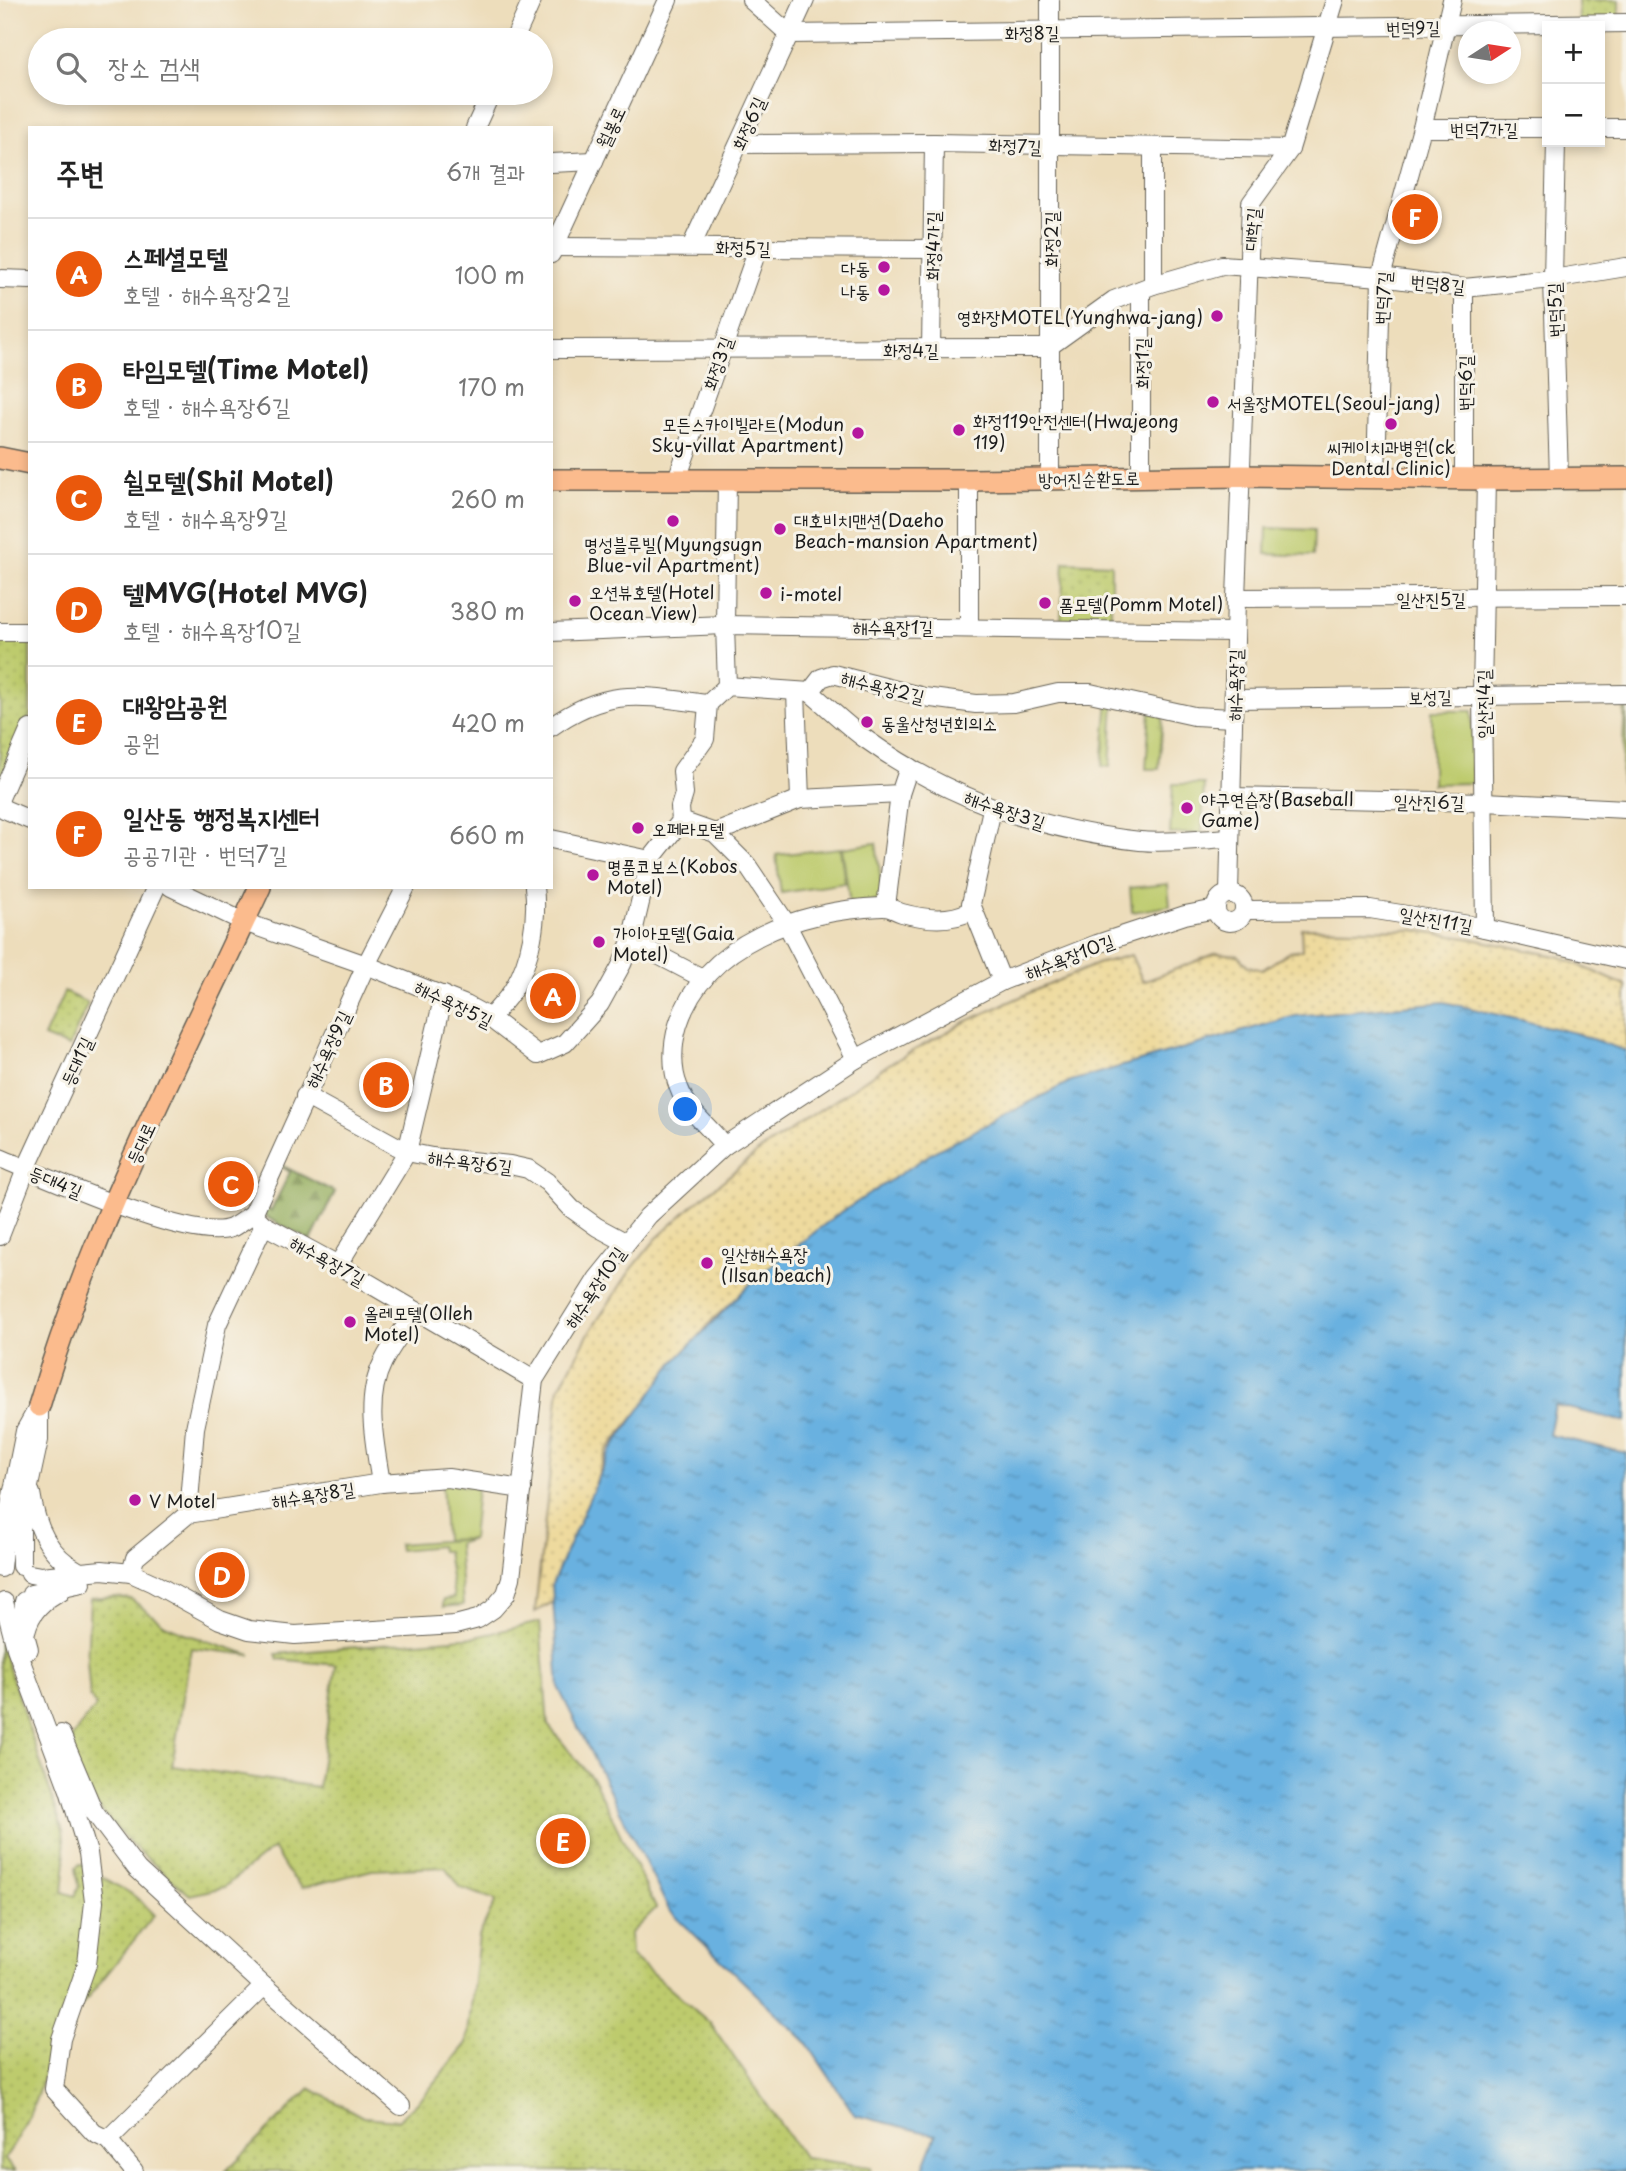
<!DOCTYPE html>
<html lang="ko">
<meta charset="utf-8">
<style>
body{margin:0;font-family:"Playpen Sans","Poor Story",sans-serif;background:#f2f2f2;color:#222}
.controls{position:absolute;right:21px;top:21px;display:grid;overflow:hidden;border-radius:0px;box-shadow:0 4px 10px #0003}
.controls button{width:63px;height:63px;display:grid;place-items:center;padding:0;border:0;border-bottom:2px solid #e0e0e0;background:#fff;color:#222;font:35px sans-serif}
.compass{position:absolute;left:1458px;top:21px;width:63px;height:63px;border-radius:50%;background:#fff;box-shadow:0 4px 10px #0003;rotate:78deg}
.you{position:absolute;left:686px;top:1110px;width:24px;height:24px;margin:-18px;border:5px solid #fff;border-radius:50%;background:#1a73e8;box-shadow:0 0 0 10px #1a73e833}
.badge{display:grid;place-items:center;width:46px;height:46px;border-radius:50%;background:#ea580c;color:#fff;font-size:23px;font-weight:700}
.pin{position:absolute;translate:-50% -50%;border:4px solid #fff;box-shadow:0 2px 7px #0006}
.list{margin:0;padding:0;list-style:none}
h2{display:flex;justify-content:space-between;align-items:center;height:91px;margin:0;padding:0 28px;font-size:30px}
h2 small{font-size:23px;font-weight:400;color:#767676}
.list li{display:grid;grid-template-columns:46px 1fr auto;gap:21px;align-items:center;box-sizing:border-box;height:112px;padding:0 28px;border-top:2px solid #e0e0e0}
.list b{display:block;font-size:26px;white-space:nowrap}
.list p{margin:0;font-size:23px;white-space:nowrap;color:#767676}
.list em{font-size:23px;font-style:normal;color:#767676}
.icon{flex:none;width:38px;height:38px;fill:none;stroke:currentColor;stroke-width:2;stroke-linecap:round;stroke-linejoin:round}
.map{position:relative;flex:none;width:1626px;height:2171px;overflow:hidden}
.search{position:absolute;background:#fff;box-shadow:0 4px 10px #0003;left:28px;top:28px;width:525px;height:77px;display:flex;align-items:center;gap:18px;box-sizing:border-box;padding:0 24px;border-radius:38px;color:#767676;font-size:26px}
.panel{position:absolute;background:#fff;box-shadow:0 4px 10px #0003;left:28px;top:126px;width:525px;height:763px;border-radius:0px}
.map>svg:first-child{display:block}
.grass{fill:url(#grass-tufts);stroke:#6c7444;stroke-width:2}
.forest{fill:url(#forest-firs);stroke:#59663e;stroke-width:2;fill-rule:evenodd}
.sand{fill:url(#sand-dots);stroke:#857b5d;stroke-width:2}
.park{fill:url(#park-dots);stroke:#6c7444;stroke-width:2}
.garden{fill:#bdcb6d;stroke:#6c7444;stroke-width:2}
.water{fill:url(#water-ripples);stroke:#42667e;stroke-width:2}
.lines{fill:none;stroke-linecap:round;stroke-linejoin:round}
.minor-casing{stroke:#656054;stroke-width:20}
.major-casing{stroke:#656054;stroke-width:24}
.minor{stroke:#fff;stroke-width:18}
.major{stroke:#fbbb8d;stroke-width:21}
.poi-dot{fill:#b5179e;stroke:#f7f3e8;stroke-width:2.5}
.labels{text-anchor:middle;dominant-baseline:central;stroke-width:6;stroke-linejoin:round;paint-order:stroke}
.street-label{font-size:18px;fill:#1c1c1c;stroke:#f7f3e8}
.poi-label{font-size:18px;fill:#1c1c1c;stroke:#f7f3e8;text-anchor:start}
</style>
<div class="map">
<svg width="1626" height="2171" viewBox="0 0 1626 2171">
<defs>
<pattern id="grass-tufts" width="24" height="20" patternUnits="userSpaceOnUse" patternTransform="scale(1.75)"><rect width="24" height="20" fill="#bdcb6d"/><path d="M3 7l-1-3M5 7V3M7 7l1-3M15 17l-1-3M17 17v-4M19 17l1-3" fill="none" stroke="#a2ae5e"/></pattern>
<pattern id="forest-firs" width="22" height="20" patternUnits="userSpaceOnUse" patternTransform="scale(1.75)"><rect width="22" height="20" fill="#96af60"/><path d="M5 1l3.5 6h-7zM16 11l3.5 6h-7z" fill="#7a8e4e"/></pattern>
<pattern id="sand-dots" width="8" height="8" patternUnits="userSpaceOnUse" patternTransform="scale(1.75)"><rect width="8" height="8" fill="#eeda9e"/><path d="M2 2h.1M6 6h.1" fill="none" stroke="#ccba88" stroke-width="1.8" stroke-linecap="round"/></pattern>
<pattern id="park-dots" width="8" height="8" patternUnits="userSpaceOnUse" patternTransform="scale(1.75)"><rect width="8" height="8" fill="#bdcb6d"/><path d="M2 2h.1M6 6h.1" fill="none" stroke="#a2ae5e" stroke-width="1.8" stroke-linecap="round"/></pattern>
<pattern id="water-ripples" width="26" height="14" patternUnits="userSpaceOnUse" patternTransform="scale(1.75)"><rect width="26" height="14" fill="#69b1e0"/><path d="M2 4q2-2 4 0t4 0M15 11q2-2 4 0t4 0" fill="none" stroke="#568fb5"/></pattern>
</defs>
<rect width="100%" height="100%" fill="#f7f3e8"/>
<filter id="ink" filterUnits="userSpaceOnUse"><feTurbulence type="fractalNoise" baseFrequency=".0143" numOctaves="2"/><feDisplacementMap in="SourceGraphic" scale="14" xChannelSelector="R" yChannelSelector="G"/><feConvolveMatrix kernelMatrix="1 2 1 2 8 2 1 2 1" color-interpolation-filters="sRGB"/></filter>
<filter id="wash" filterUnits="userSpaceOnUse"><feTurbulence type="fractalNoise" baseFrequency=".00686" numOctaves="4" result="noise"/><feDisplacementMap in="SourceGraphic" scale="28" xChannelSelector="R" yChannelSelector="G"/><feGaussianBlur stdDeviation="1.57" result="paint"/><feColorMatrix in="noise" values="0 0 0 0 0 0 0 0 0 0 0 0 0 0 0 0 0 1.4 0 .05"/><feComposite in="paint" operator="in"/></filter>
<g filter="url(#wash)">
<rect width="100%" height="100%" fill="#edddbb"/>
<g class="grass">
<polygon points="1108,701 1114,703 1110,767 1102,766"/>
<polygon points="1150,711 1163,716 1159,769 1146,769"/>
<polygon points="472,1539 458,1544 463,1605 443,1607 443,1600 454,1598 447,1551 441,1551 440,1546 399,1550 398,1544"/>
</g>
<path class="forest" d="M279,1164L335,1192L311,1241L264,1216L260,1207ZM280,1166L290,1172L271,1211L262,1207Z"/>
<polygon class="sand" points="1301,928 1414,930 1473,939 1561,957 1626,986 1626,1060 788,1254 713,1319 607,1450 555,1601 535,1612 559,1388 589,1333 630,1271 656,1239 691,1207 758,1152 889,1064 965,1022 1027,994 1097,964 1131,955 1143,982 1217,953 1237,955 1248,966 1262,970 1289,952 1302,950"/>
<g class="park">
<polygon points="1578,0 1619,0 1619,22 1579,21"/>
<polygon points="1064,562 1111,564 1111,624 1061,622"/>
<polygon points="30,636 30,715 0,782 0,637"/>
<polygon points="64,992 88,1003 69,1047 44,1037"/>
<path d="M115,1597L131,1599L165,1625L189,1635L251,1655L191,1648L172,1766L318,1787L336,1665L278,1659L276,1654L475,1637L540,1622L548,1725L595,1782L656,1908L630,1934L631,1955L710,2023L804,2158L871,2167L870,2171H226L310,2088L363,2117L398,2120L424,2096L467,2043L479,1936L496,1900L461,1888L445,1867L372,1870L302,1888L287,1871L273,1848L224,1887L190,1895C151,1862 108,1829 83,1783C76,1771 73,1756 68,1742L96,1706L90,1697L87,1661L90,1599Z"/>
<path d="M0,1642L63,1830L66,1860L63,1892L75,1896L79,1886L76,1867L80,1864L90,1865C103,1882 117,1884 133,1895C140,1900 147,1908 154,1915L75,2014L61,2013C46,2065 37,2115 4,2159L15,2171H0Z"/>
</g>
<g class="garden">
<polygon points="1267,528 1314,530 1313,556 1266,554"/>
<polygon points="1625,702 1626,702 1626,784 1621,784"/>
<polygon points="1432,711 1472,711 1472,783 1432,784"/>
<polygon points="1173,784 1204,784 1202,833 1170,834"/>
<polygon points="876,843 883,897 881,900 850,905 842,848"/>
<polygon points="840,848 845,883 781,893 776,855"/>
<polygon points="1168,884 1170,906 1132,912 1130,888"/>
<polygon points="442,1482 477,1488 472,1539 445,1540"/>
</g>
<polygon class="water" points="1444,1002 1575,1033 1626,1051 1626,1422 1555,1405 1549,1435 1626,1453 1626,2171 922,2171 936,2135 855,2115 806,2042 669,1910 559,1689 552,1584 610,1451 673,1363 755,1279 834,1217 935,1151 1071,1081 1295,1016"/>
</g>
<g filter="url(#ink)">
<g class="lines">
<defs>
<g id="minor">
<polyline points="751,0 789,34 1626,23"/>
<polyline points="1050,0 1050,479"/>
<polyline points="514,40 532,0"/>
<polyline points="475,128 491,93"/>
<polyline points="1422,128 1547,128"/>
<polyline points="1600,128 1626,128"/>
<polyline points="1556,142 1553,279 1559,478"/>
<polyline points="739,144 934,143 1290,149"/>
<polyline points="551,163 594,161"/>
<polyline points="554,247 932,249"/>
<polyline points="691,247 805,0"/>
<polyline points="551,254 668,0"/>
<polyline points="0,279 30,280"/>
<polyline points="1153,285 1153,148"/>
<polyline points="1464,288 1464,479"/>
<polyline points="551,349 1047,348 1114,300 1153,285 1222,265 1381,277 1464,288 1553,279 1626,267"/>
<polyline points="931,349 934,143"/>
<polyline points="1141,478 1141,290"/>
<polyline points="1376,478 1381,277 1422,128 1452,0"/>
<polyline points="677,479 758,248"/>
<polyline points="1236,598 1626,596"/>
<polyline points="969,626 969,480"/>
<polyline points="0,632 30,632"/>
<polyline points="551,632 725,625 1235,632"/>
<polyline points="727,686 725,625 727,479"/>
<polyline points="796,692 800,799"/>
<path d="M810,692C829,708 847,726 867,740C949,799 1039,830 1140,841C1169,844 1201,839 1230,838"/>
<polyline points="1234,699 1626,694"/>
<polyline points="708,704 727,686 810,692 821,678 833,674 924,697 976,704 1014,703 1058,693 1090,693 1194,716 1233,718"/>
<path d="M551,727C608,686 643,696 708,704"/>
<polyline points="1231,797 1485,802 1626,809"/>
<polyline points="0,798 30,729"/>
<polyline points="0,804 4,809 30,820"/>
<polyline points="992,809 971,904 1002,981"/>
<polyline points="681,821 715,833 747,865 786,923 856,1059"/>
<polyline points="681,821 680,807 684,794 682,771 705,739 708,704"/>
<polyline points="715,833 800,799 900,794"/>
<polyline points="551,839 650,860"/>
<polyline points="171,887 244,922 366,965 466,1005 490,1018 538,1055 565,1043 600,1004 622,964 631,941 650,860 681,821"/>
<polyline points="1229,894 1236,598 1251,203 1290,149 1335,0"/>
<circle cx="1230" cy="908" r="14"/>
<polyline points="886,906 900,794 909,767"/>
<polyline points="1244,910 1370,909 1475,926 1626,960"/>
<polyline points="1485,928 1482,695 1486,479"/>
<polyline points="631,941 704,979"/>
<path d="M490,1018C498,1008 508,999 514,988C531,960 538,919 534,887"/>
<polyline points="305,1096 407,1152 432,1157 510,1165 528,1169 547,1182 572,1209 597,1227 625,1242"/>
<path d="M724,1146C710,1126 688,1113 679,1088C671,1069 672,1045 678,1025C705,941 802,910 882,907C890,906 895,911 902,913C924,919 950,922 970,911L971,904"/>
<path d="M0,1158C43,1175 192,1244 231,1228C238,1225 246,1218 253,1214L264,1225L338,1265L534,1380"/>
<polyline points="253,1214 366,965 406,887"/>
<polyline points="0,1236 26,1169 156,887"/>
<polyline points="338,1265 407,1152 444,995"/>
<path d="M381,1483C375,1444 364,1399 383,1362C392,1344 405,1328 416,1311"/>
<path d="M31,1493C36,1527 48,1555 80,1572"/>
<polyline points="188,1514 195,1428 217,1325 264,1225"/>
<polyline points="21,1566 21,1523 39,1440 39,1407"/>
<polyline points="1,1568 5,1531 25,1431 39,1406"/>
<polyline points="131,1573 135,1558 188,1514 381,1483 448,1478 522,1489"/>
<polyline points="30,1574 41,1576 102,1570 131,1573 153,1583 220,1620 249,1630 295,1635 455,1625 478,1619 493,1609 506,1594 511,1578 534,1380 597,1279 648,1216 724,1146 856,1059 1002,981 1097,944 1185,915 1216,909"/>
<polyline points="31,1594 82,1583"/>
<polyline points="24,1601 23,1627 29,1649"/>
<polyline points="4,1602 16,1648 69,1790 88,1853 94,1902 87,1964 61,2039 54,2089 94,2133 108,2140 264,1986"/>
<path d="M26,1631C31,1611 43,1600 61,1591"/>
<polyline points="61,1734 94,1812 137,1869 264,1986 401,2106"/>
<polyline points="108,2140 134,2171"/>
</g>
<g id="major">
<polyline points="0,458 30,464"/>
<polyline points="551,480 969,480 1241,476 1486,479 1626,478"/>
<path d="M39,1406C92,1226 181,1058 260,887"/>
</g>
</defs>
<use href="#minor" class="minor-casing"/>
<use href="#major" class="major-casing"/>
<use href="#minor" class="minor"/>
<use href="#major" class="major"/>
</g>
</g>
<g class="poi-dot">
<circle cx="884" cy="267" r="7"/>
<circle cx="884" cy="290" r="7"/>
<circle cx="1217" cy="316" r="7"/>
<circle cx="1213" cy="402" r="7"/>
<circle cx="1391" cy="424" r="7"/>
<circle cx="959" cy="430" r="7"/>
<circle cx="858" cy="433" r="7"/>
<circle cx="673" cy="521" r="7"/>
<circle cx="780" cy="529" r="7"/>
<circle cx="766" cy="593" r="7"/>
<circle cx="575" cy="601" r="7"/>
<circle cx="1045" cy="603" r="7"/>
<circle cx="867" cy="722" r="7"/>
<circle cx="1187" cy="808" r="7"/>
<circle cx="638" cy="828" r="7"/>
<circle cx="593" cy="875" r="7"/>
<circle cx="599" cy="942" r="7"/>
<circle cx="707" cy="1263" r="7"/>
<circle cx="350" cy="1322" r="7"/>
<circle cx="135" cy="1500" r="7"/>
</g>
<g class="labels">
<g class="street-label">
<text transform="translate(1413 27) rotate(-1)">번덕9길</text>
<text transform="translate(1032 32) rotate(-1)">화정8길</text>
<text transform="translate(748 123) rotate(-66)">화정6길</text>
<text transform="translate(610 127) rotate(-65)">월봉로</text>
<text x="1484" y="128">번덕7가길</text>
<text transform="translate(1015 145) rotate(2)">화정7길</text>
<text transform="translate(1251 229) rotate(-85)">대학길</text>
<text transform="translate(1050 239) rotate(-90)">화정2길</text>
<text transform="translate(932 246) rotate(-89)">화정4가길</text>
<text transform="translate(743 247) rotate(1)">화정5길</text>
<text transform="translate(1438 283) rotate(6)">번덕8길</text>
<text transform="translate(1382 298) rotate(-86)">번덕7길</text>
<text transform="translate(1554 310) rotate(-92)">번덕5길</text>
<text x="911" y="349">화정4길</text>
<text transform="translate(717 363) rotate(-71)">화정3길</text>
<text transform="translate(1141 363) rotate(-90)">화정1길</text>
<text transform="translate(1464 383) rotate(-90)">번덕6길</text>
<text transform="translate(1089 478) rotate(-1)">방어진순환도로</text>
<text x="1431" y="598">일산진5길</text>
<text x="893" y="626">해수욕장1길</text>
<text transform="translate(1234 685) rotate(-89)">해수욕장길</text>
<text transform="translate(883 686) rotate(14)">해수욕장2길</text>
<text transform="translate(1430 696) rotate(-1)">보성길</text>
<text transform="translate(1483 704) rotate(-91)">일산진4길</text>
<text transform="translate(1429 801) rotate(1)">일산진6길</text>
<text transform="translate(1005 809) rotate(19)">해수욕장3길</text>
<text transform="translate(1436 919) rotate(10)">일산진11길</text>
<text transform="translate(1069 956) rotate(-21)">해수욕장10길</text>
<text transform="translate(454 1003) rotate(26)">해수욕장5길</text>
<text transform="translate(327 1049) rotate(-65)">해수욕장9길</text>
<text transform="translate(76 1061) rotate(-65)">등대1길</text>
<text transform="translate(140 1143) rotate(-65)">등대로</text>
<text transform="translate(470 1161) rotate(7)">해수욕장6길</text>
<text transform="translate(56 1181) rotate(22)">등대4길</text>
<text transform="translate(328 1260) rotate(29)">해수욕장7길</text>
<text transform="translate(594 1287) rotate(-56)">해수욕장10길</text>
<text transform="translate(313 1494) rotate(-9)">해수욕장8길</text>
</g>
<g class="poi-label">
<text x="870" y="267" text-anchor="end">다동</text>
<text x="870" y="290" text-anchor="end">나동</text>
<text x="1203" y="316" text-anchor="end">영화장MOTEL(Yunghwa-jang)</text>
<text x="1227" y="402">서울장MOTEL(Seoul-jang)</text>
<text x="973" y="420">화정119안전센터(Hwajeong<tspan x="973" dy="21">119)</tspan></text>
<text x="844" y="423" text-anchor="end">모든스카이빌라트(Modun<tspan x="844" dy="21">Sky-villat Apartment)</tspan></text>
<text x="1391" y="446" text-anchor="middle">씨케이치과병원(ck<tspan x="1391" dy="21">Dental Clinic)</tspan></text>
<text x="794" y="519">대호비치맨션(Daeho<tspan x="794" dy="21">Beach-mansion Apartment)</tspan></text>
<text x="673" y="543" text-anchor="middle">명성블루빌(Myungsugn<tspan x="673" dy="21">Blue-vil Apartment)</tspan></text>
<text x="589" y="591">오션뷰호텔(Hotel<tspan x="589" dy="21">Ocean View)</tspan></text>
<text x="780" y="593">i-motel</text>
<text x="1059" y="603">폼모텔(Pomm Motel)</text>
<text x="881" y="722">동울산청년회의소</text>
<text x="1201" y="798">야구연습장(Baseball<tspan x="1201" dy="21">Game)</tspan></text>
<text x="652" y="828">오페라모텔</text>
<text x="607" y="865">명품코보스(Kobos<tspan x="607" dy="21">Motel)</tspan></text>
<text x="613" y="932">가이아모텔(Gaia<tspan x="613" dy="21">Motel)</tspan></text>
<text x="721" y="1253">일산해수욕장<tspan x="721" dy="21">(Ilsan beach)</tspan></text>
<text x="364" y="1312">올레모텔(Olleh<tspan x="364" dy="21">Motel)</tspan></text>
<text x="149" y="1500">V Motel</text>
</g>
</g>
</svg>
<div class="controls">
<button>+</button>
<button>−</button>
</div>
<svg class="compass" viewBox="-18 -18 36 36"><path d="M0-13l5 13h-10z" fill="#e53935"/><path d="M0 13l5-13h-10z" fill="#767676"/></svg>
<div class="you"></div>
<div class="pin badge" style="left:553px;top:996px">A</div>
<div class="pin badge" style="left:386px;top:1085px">B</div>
<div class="pin badge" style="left:231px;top:1184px">C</div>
<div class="pin badge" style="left:222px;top:1575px">D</div>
<div class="pin badge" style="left:563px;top:1841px">E</div>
<div class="pin badge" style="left:1415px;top:217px">F</div>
<div class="search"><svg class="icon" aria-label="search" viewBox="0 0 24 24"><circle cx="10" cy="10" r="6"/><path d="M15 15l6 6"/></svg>장소 검색</div>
<section class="panel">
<h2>주변<small>6개 결과</small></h2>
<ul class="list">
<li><span class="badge">A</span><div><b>스페셜모텔</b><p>호텔 · 해수욕장2길</p></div><em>100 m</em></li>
<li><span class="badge">B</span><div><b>타임모텔(Time Motel)</b><p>호텔 · 해수욕장6길</p></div><em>170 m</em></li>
<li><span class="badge">C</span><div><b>쉴모텔(Shil Motel)</b><p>호텔 · 해수욕장9길</p></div><em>260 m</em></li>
<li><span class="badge">D</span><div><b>텔MVG(Hotel MVG)</b><p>호텔 · 해수욕장10길</p></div><em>380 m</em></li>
<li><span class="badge">E</span><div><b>대왕암공원</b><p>공원</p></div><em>420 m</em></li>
<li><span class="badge">F</span><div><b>일산동 행정복지센터</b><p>공공기관 · 번덕7길</p></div><em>660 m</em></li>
</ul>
</section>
</div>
